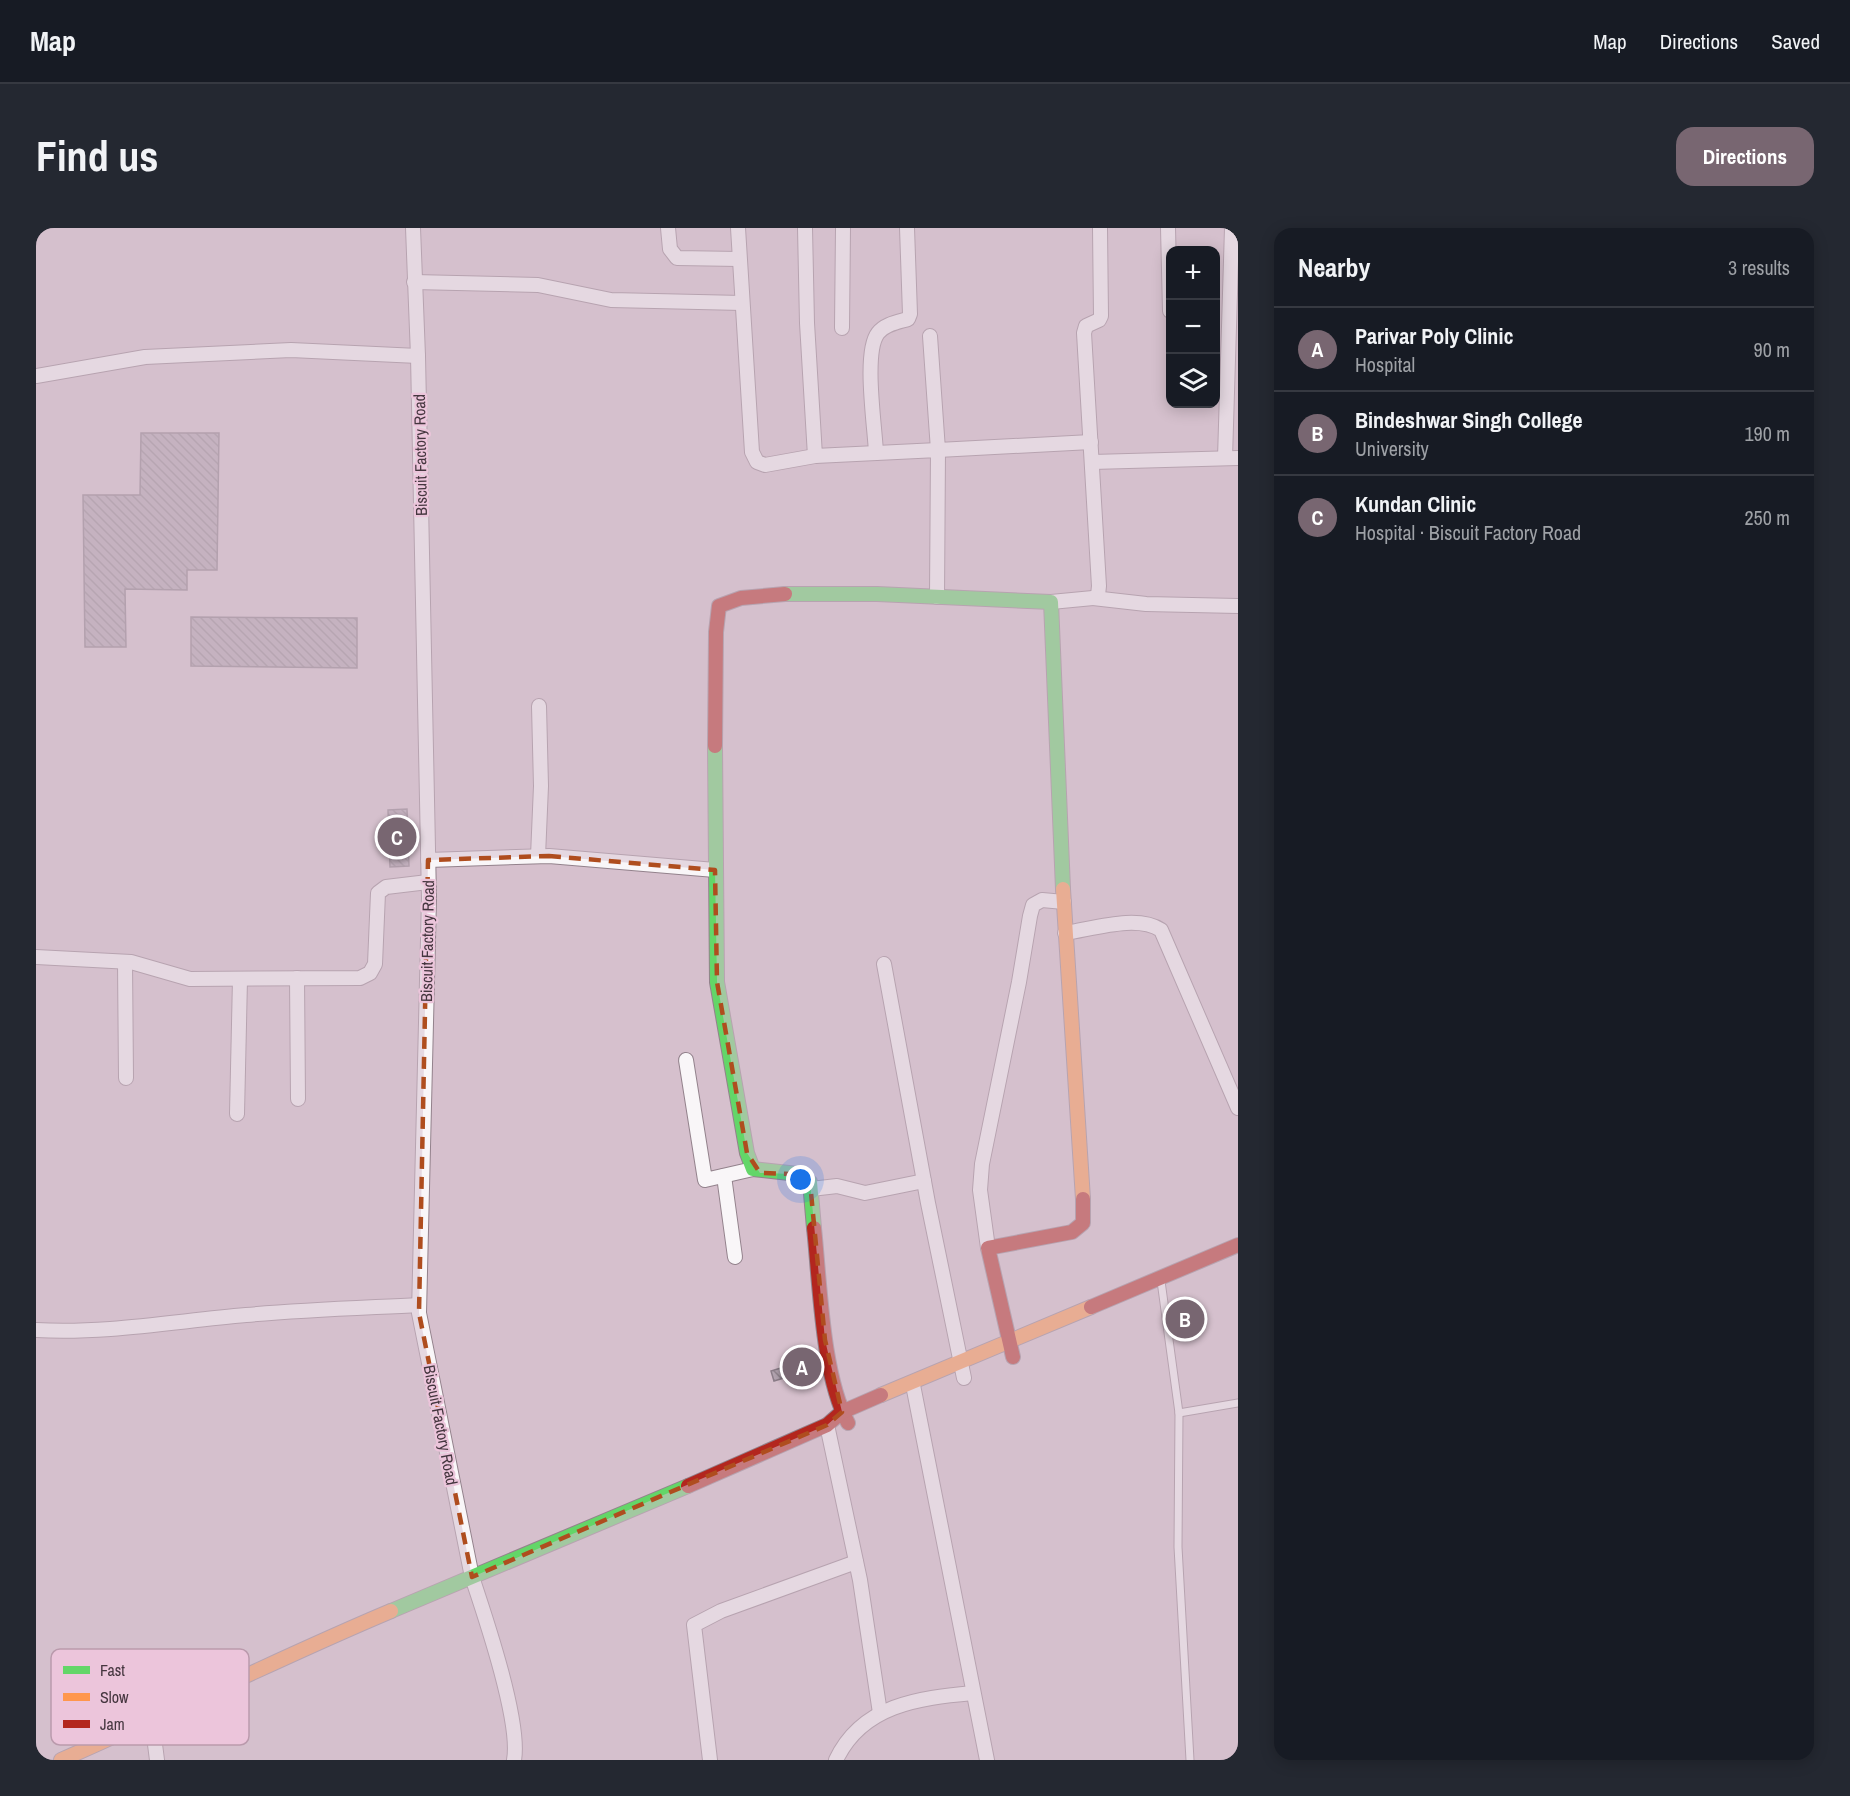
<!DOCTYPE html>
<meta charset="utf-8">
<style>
body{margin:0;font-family:"Archivo Narrow",sans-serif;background:#242831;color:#f1f3f6}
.controls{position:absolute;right:18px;top:18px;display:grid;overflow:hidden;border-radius:12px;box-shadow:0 3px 15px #0003}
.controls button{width:54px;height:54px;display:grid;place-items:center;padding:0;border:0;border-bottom:2px solid #363941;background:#171b24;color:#f1f3f6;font:30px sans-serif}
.you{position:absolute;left:765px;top:952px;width:21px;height:21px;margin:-15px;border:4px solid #fff;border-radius:50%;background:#1a73e8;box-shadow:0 0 0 9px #1a73e833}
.badge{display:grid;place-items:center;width:39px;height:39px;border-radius:50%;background:#786671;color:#fff;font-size:20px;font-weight:700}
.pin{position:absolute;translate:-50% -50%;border:3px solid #fff;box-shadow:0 2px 6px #0006}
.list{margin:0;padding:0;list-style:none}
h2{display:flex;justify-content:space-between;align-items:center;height:78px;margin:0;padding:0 24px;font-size:26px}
h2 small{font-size:20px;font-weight:400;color:#9ea1a6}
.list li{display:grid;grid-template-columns:39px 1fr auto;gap:18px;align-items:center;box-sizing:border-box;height:84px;padding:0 24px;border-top:2px solid #363941}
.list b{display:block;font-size:22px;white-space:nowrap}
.list p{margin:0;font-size:20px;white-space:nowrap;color:#9ea1a6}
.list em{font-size:20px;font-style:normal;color:#9ea1a6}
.icon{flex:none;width:33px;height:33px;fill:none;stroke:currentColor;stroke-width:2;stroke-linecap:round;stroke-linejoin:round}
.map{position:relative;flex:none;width:1202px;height:1532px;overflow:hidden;border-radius:18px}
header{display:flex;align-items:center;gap:36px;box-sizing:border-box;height:84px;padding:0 30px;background:#171b24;border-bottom:2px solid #363941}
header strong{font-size:28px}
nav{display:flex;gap:33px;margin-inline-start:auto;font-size:21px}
.intro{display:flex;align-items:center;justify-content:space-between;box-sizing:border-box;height:144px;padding:0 36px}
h1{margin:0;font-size:42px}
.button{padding:15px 27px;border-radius:18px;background:#786671;color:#fff;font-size:21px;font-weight:700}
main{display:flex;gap:36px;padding:0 36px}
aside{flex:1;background:#171b24;border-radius:18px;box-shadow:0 3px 15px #0003}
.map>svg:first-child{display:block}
.building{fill:url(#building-back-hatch);stroke:#8a7c87;stroke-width:1.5}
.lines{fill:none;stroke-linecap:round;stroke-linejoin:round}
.lane-casing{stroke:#93828c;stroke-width:9}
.street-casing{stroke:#93828c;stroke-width:16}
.fast-casing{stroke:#93828c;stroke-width:16}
.slow-casing{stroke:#93828c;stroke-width:16}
.jam-casing{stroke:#93828c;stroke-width:16}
.lane{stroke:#f9f6f8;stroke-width:7}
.street{stroke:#f9f6f8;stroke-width:14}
.fast{stroke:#63d668;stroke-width:14}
.slow{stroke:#ff974d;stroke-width:14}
.jam{stroke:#b3261e;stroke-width:14}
.marked{fill:none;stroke:#af4d1e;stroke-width:4.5;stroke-dasharray:12 8;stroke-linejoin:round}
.labels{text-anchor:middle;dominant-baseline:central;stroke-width:4.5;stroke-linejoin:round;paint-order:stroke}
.street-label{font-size:16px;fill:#45363f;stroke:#ecc5db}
.key{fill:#ecc5db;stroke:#ba9aac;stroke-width:1.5}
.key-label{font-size:16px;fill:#45363f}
</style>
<header>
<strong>Map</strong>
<nav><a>Map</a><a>Directions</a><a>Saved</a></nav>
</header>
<div class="intro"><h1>Find us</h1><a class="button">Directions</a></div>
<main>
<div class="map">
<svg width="1202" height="1532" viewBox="0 0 1202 1532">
<defs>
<pattern id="building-back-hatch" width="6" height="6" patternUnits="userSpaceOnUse" patternTransform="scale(1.5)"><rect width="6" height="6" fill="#b2a3af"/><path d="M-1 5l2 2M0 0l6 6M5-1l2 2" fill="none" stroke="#938690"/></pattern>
</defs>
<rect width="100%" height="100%" fill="#d6c0cd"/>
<g class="building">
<polygon points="105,205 183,205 181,342 151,342 151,362 89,361 90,419 49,419 47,267 104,267"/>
<polygon points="155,389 321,390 321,440 155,438"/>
<polygon points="371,581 373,638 354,639 352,582"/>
<polygon points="771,1132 774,1142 738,1153 735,1143"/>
</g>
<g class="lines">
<defs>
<g id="lane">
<polyline points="1125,1053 1143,1185 1142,1319 1154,1532"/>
<polyline points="1143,1185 1202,1175"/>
</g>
<g id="street">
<path d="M377,0L382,128L393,670L383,1085L436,1349C449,1388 485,1494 478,1532"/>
<polyline points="632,0 634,21 641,30 703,31"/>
<polyline points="702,0 716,224 721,234 729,237 779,228"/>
<polyline points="769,0 771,95 779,228 902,222 901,369"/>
<polyline points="1132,0 1134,83"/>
<polyline points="378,54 502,57 575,72 706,75"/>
<polyline points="806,100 807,0"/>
<polyline points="894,108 902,222 1055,214"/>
<polyline points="0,148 109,129 255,122 382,128"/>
<path d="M840,225C839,199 827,124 842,105C849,96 862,94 872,91L874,86L871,0"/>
<polyline points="1189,230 1196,0"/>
<polyline points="1056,234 1202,230"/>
<polyline points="1057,370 1110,376 1202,378"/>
<polyline points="1015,374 1057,370 1062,367 1063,358 1048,105 1050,98 1063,92 1065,88 1064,0"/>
<polyline points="502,628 505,558 503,478"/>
<polyline points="392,632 513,628 679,642"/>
<path d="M1029,705C1057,701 1101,686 1125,702L1202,880"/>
<polyline points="0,729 95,734 154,751 324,750 334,745 339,736 342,665 350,659 392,654"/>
<polyline points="89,734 90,850"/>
<polyline points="848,736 892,975 928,1150"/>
<polyline points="261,750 262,871"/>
<polyline points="650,832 669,952 717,941"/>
<polyline points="201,886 204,751"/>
<polyline points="688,948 699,1029"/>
<polyline points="775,961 801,958 829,965 888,953"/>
<polyline points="952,1020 944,962 946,936 983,754 994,688 997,677 1006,672 1028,674"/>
<path d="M0,1102C70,1106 140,1093 210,1087C267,1082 325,1080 383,1077"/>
<polyline points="877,1157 951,1532"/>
<polyline points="791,1197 824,1352 844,1485"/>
<polyline points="116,1493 121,1532"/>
<polyline points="674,1532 658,1397 685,1383 820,1334"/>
<path d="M800,1532C826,1477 882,1470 937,1465"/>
</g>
<g id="fast">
<polyline points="749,366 841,366 1015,374 1027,661"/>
<polyline points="679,518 681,754 711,925 717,941 762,946 774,954 778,1000"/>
<polyline points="355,1383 652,1258"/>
</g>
<g id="slow">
<polyline points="1027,661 1047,971"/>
<polyline points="845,1167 1055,1079"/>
<path d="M25,1532C136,1484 243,1430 355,1383"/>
</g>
<g id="jam">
<polyline points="679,518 680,404 683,378 705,370 749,366"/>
<path d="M778,1000C784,1055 786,1147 812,1195"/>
<polyline points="1055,1079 1202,1017"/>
<polyline points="977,1129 952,1020 1036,1004 1047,995 1047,971"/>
<polyline points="652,1258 791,1197 806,1184 845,1167"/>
</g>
</defs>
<use href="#lane" class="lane-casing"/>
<use href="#street" class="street-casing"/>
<use href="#fast" class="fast-casing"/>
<use href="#slow" class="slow-casing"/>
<use href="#jam" class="jam-casing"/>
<use href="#lane" class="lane"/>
<use href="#street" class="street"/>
<use href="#fast" class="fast"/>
<use href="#slow" class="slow"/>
<use href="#jam" class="jam"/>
</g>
<path d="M0 0H1202V1532H0ZM513,628L679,642L681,754L711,925L724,945L757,946L774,954L789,1112L806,1184L791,1197L436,1349L383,1085L392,632Z" fill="#d6c0cd" fill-opacity=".55" fill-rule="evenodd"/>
<path class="marked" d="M513,628L679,642L681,754L711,925L724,945L757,946L774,954L789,1112L806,1184L791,1197L436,1349L383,1085L392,632Z"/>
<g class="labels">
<g class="street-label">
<text transform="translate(384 227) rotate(-91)">Biscuit Factory Road</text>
<text transform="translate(391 713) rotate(-89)">Biscuit Factory Road</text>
<text transform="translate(405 1197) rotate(79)">Biscuit Factory Road</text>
</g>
</g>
<rect x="15" y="1421" width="198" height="96" rx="9" class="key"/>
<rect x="27" y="1438" width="27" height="8" fill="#63d668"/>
<rect x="27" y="1465" width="27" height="8" fill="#ff974d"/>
<rect x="27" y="1492" width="27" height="8" fill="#b3261e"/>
<g class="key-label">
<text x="64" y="1448">Fast</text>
<text x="64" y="1475">Slow</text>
<text x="64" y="1502">Jam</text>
</g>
</svg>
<div class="controls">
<button>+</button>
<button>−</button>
<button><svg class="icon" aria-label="layers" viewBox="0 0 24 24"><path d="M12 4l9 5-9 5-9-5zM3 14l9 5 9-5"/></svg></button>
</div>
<div class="you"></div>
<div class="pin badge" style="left:766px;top:1139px">A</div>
<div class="pin badge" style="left:1149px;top:1091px">B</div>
<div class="pin badge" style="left:361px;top:609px">C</div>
</div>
<aside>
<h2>Nearby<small>3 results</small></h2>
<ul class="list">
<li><span class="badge">A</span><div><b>Parivar Poly Clinic</b><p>Hospital</p></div><em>90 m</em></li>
<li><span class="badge">B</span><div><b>Bindeshwar Singh College</b><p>University</p></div><em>190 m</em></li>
<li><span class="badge">C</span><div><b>Kundan Clinic</b><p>Hospital · Biscuit Factory Road</p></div><em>250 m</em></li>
</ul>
</aside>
</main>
